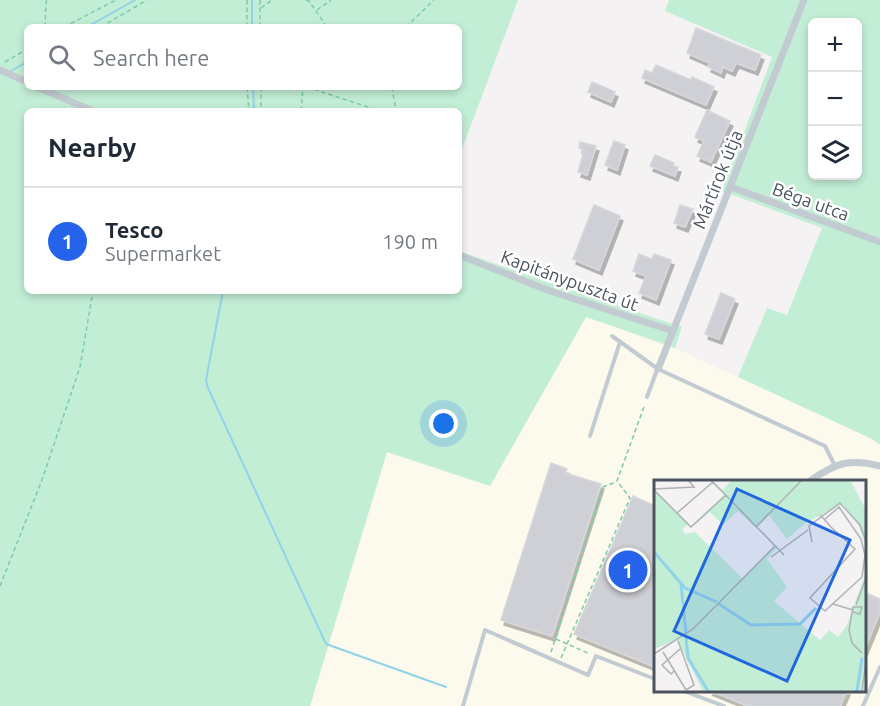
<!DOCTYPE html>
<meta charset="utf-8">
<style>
body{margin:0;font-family:Ubuntu,sans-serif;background:#f6f6f7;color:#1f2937}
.controls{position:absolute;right:18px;top:18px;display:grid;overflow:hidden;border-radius:9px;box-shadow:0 3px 9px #0003}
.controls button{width:54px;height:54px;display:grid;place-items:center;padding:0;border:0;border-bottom:2px solid #e0e1e3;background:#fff;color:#1f2937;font:30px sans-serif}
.you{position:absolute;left:444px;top:424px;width:21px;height:21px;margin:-15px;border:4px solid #fff;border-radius:50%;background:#1a73e8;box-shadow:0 0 0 9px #1a73e833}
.badge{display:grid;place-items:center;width:39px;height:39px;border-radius:50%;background:#2563eb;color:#fff;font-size:20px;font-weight:700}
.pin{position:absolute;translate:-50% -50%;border:3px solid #fff;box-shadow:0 2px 6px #0006}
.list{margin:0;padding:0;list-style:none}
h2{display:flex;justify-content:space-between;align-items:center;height:78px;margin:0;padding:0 24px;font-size:26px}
h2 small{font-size:20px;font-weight:400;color:#747a83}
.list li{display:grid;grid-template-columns:39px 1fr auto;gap:18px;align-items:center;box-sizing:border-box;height:108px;padding:0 24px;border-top:2px solid #e0e1e3}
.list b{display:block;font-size:22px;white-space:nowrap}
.list p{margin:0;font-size:20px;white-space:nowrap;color:#747a83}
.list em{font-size:20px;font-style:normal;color:#747a83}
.icon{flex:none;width:33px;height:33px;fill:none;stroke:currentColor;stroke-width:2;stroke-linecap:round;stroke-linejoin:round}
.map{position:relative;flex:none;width:880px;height:706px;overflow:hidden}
.search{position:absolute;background:#fff;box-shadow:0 3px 9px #0003;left:24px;top:24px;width:438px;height:66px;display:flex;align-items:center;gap:15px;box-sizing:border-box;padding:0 21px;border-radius:9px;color:#747a83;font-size:22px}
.panel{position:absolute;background:#fff;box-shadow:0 3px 9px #0003;left:24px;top:108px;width:438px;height:186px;border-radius:9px}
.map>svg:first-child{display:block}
.commercial{fill:#fcf9ed;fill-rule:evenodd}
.green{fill:#c3eed6;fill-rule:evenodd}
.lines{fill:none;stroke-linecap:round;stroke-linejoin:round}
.stream{stroke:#92d2ea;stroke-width:2}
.building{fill:#cfd0d6;stroke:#d6d7dc;stroke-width:1.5;filter:url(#shadow)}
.path{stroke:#7ccca9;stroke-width:1.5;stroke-dasharray:4.5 3;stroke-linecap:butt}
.service{stroke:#c3cbd2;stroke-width:4}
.minor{stroke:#c3cbd2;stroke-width:7}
.labels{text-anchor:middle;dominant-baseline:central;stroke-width:5;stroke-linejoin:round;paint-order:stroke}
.street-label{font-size:18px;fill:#4a535e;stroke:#fff}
.inset-river{fill:none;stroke:#92d2ea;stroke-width:3}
.inset-road{fill:none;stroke:#b0b2b7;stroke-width:1.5}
.view{fill:#2067df;fill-opacity:0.15;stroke:#2067df;stroke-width:3}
.inset-edge{fill:none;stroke:#4a535e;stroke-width:3}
</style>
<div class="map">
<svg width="880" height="706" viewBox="0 0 880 706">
<defs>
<filter id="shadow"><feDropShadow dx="3" dy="5" stdDeviation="0" flood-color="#0004"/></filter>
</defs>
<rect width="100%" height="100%" fill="#f4f2f2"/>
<path class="commercial" d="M586,317L675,348L872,439L880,445V706H310L387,451L490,486ZM655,481H864V690H655Z"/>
<g class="green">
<path d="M0,0H518L459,157V111H27V291H459V251L547,282L682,327L675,348L586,317L490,486L387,452L310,706H0ZM27,27H459V87H27Z"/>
<path d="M669,0H880V445L872,439L738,377L767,308L787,315L822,228L722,191L772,57L665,11ZM812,22H858V176H812Z"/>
</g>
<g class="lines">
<g class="stream">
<polyline points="252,0 252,27"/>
<polyline points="87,27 135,0"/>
<polyline points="11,71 27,62"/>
<polyline points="253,87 254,111"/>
<polyline points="223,291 206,380 208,388 326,644 446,687"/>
</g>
</g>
<g class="building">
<polygon points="696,28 761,55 755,70 736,63 732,71 723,67 721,73 708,67 710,63 687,53"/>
<polygon points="656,65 691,80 692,77 714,87 706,105 642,78 645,70 652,73"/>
<polygon points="592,82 615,92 611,102 588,92"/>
<polygon points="707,110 730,121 711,162 697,156 704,141 695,137"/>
<polygon points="614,141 625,145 617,170 605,165"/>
<polygon points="580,142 596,146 587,175 578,172 584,150 579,148"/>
<polygon points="655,155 674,163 673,166 678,167 675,176 650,166"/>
<polygon points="594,205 620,216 599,270 573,259"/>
<polygon points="680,205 693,209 685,227 674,223"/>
<polygon points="639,254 652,259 654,254 671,260 656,300 639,293 646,276 633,271"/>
<polygon points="721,293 735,299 719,339 705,334"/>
<polygon points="551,463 567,469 565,473 601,484 552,636 501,620"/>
<polygon points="633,496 655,506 655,667 574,634"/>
<polygon points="864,592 880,599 880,612 864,651"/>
<polygon points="709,690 847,690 840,706 748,706"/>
</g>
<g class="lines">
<g class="path">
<polyline points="247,0 247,27"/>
<polyline points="260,0 260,27"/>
<polyline points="306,0 309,1 327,27"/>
<polyline points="261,8 272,0"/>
<polyline points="317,10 331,0"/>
<polyline points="45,27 46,2 47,0"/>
<polyline points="64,27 116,0"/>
<polyline points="101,27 147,0"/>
<polyline points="406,27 434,0"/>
<polyline points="5,62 27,49"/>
<polyline points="247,87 249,111"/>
<polyline points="261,87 261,111"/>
<polyline points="307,87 380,111"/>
<polyline points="392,87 396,111"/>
<polyline points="301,111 303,87"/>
<polyline points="0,586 42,480 80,367 93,291"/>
<polyline points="556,639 590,654"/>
<polyline points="551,652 603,487 616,482"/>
<polyline points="561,658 630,498 617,481 645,404"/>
</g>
<g class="service">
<polyline points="612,336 658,369 825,446 835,466"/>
<polyline points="647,397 657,370"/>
<polyline points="590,436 620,342"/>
<polyline points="681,690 724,706"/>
<polyline points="463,706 485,630 588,675 596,656 655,679"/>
<polyline points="863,706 880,667"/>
</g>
<g class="minor">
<polyline points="0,70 27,82"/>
<polyline points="37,87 93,111"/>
<polyline points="731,187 880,242"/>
<polyline points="459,255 550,291 673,331"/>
<polyline points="658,369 804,0"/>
<path d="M810,481C835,463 850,458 880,466"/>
</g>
</g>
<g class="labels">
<g class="street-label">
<text transform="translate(717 179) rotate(-68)">Mártírok útja</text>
<text transform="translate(811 201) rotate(20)">Béga utca</text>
<text transform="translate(570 280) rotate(20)">Kapitánypuszta út</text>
</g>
</g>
<g transform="translate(654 480)">
<rect width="212" height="212" fill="#f4f2f2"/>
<path d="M55,0L69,10L78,0H196L211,28V65L205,46L189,24L153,42L133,59L115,35L102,48L84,31L69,45L56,32L37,48L33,45L28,50L31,54L41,52L89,99L121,65L124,67L113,79L133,107L120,121L166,160L175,150L184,157L193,145L211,95V211H49L23,160L0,169V9L37,46L70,15Z" fill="#c3eed6"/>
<path class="inset-river" d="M0,72L31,108L63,122M27,104L32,153M65,124L97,145L146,144L162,128M32,157L34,178L54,211M203,211L208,178"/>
<path class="inset-road" d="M57,0L130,75M0,9L40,7L34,0M0,10L37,47L72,15M23,33L59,2M166,35L170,39L177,47L201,69L156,118L171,131L208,97L211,75L207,59L185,27L170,40M102,47L148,0M158,62L155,46L186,23L206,45L212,61M117,77L154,50M179,124L199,130M202,125L212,98M199,132L206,134L208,127H199L195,150L198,163L208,173M24,161L40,205L32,210M9,172L32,210M0,174L39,149L121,66M21,190L17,194L8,185L26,169M208,211L212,181"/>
<path class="view" d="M83,9L196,60L133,201L20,151Z"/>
<rect width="212" height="212" class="inset-edge"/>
</g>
</svg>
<div class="controls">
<button>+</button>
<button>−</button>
<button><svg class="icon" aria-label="layers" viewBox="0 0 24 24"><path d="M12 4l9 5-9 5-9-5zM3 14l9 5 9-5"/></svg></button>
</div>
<div class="you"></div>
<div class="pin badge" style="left:628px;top:570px">1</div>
<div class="search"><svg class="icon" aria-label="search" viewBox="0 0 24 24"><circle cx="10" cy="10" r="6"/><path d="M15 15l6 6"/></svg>Search here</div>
<section class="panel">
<h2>Nearby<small></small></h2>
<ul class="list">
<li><span class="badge">1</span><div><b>Tesco</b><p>Supermarket</p></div><em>190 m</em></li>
</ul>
</section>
</div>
